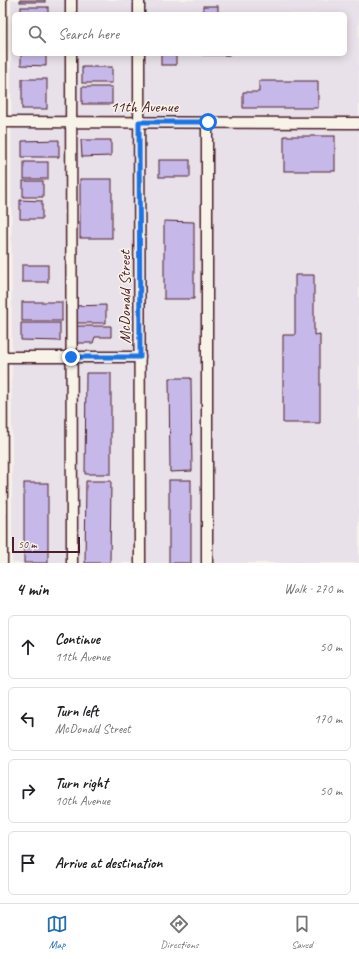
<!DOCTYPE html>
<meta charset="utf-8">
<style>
body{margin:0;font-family:Caveat,sans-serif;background:#f2f2f2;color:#202124}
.scale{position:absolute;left:12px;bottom:10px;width:68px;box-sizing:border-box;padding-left:4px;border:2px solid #4a1f2b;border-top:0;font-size:11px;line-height:14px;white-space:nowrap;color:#4a1f2b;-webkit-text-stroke:3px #f7f3e8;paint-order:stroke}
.stop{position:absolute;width:12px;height:12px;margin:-9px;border:3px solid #1a73e8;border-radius:50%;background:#fff}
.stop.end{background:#1a73e8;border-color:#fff;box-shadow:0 1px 4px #0008}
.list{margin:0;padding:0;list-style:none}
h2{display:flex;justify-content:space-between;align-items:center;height:52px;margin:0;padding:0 16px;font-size:17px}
h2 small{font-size:13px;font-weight:400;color:#757577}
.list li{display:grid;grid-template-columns:26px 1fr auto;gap:12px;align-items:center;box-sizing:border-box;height:64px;margin:0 8px 8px;padding:0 8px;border:1px solid #e0e0e0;border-radius:6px}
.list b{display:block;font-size:15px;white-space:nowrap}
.list p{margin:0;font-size:13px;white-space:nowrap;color:#757577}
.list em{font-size:13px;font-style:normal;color:#757577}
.icon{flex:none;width:22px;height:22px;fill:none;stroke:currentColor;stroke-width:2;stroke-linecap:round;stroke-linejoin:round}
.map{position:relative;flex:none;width:359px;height:563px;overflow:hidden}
.search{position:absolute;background:#fff;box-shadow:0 2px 10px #0003;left:12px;right:12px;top:12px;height:44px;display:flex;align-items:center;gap:10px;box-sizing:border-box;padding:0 14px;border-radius:6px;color:#757577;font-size:15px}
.sheet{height:340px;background:#fff}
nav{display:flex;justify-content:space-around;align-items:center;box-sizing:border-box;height:56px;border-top:1px solid #e0e0e0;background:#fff;font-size:11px;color:#757577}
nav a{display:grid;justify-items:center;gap:2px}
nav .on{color:#1f6fb2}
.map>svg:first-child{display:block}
.built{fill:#e9e1e9;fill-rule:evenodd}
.building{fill:#c7b8ea;stroke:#4a1f2b}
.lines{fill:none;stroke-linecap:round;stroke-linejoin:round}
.minor-casing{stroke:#4a1f2b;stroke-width:13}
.minor{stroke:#f7f3e8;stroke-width:10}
.route{stroke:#1a73e8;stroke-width:5}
.labels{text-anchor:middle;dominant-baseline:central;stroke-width:3;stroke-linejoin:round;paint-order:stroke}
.street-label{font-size:16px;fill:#4a1f2b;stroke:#f7f3e8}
</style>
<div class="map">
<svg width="359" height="563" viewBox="0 0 359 563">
<rect width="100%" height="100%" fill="#f7f3e8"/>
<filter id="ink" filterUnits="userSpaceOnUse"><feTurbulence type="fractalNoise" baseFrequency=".025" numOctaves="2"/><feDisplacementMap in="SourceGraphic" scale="8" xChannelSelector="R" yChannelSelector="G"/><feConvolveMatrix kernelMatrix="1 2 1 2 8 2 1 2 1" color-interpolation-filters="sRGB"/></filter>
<g filter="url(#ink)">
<path class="built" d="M11,0H359V563H12ZM14,14H345V54H14Z"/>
<g class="building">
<rect x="20" y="0" width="25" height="2"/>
<rect x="203" y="6" width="15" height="8"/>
<rect x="21" y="7" width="27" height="7"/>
<polygon points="21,54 46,54 46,66 21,65"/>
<rect x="161" y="54" width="15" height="11"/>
<rect x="203" y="54" width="26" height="1"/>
<rect x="82" y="67" width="30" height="16"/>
<rect x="22" y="79" width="25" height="30"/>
<polygon points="259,81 318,81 318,108 243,108 243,92 259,92"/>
<rect x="82" y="87" width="30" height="17"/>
<rect x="284" y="136" width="51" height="35"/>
<polygon points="59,140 59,157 22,157 22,141"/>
<polygon points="81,140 111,140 111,156 82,157"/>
<rect x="159" y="160" width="31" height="17"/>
<rect x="24" y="162" width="24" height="17"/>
<rect x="80" y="179" width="32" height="59"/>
<rect x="23" y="181" width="20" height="16"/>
<polygon points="20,200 42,201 42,219 20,219"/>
<polygon points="164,221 194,222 194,299 164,299"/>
<rect x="22" y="265" width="26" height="17"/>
<polygon points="295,275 314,275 314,335 320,334 320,423 283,423 283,335 295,335"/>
<rect x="22" y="302" width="40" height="19"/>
<polygon points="106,305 106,323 73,323 73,306"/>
<polygon points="21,323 60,323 60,341 21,340"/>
<polygon points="76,326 111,326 111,337 95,337 93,343 76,343"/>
<polygon points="86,373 111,373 111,474 85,474"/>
<polygon points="169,378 191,378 192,471 170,472"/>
<rect x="169" y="480" width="22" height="83"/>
<polygon points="86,481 111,481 110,563 85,563"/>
<rect x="24" y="483" width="24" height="80"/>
</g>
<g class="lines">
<defs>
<g id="minor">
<polyline points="1,0 2,563"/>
<polyline points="139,0 139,14"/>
<polyline points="71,14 71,0"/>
<polyline points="71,54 72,563"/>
<polyline points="139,54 140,563"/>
<polyline points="0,122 359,123"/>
<polyline points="0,357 140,357"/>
<polyline points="207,563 207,122"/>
</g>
</defs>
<use href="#minor" class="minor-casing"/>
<use href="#minor" class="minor"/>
</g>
</g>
<g class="lines" filter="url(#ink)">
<polyline class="route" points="71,357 140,357 139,122 208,122"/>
</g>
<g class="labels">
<g class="street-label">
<text x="144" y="107">11th Avenue</text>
<text transform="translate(125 297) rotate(-90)">McDonald Street</text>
</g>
</g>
</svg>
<div class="scale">50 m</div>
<div class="stop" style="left:208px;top:122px"></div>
<div class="stop end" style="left:71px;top:357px"></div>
<div class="search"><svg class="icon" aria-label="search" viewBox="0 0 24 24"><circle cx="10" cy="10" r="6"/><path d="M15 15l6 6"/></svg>Search here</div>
</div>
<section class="sheet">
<h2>4 min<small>Walk · 270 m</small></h2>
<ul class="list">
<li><svg class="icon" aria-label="ahead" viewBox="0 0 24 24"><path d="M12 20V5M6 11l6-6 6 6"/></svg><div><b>Continue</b><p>11th Avenue</p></div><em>50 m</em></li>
<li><svg class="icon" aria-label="left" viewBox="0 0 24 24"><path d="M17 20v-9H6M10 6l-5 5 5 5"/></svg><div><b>Turn left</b><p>McDonald Street</p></div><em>170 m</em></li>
<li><svg class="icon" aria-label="right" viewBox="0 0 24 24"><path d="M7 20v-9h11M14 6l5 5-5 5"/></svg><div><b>Turn right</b><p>10th Avenue</p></div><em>50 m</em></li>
<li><svg class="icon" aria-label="arrive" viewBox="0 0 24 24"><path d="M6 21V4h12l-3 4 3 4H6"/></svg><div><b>Arrive at destination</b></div></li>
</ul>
</section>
<nav>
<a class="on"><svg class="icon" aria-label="map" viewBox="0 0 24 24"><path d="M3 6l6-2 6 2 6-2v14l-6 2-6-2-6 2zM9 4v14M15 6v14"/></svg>Map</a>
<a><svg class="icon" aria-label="directions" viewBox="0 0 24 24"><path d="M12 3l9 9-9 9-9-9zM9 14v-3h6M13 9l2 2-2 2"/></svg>Directions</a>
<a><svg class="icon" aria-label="saved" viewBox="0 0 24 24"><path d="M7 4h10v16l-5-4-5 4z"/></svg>Saved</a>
</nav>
